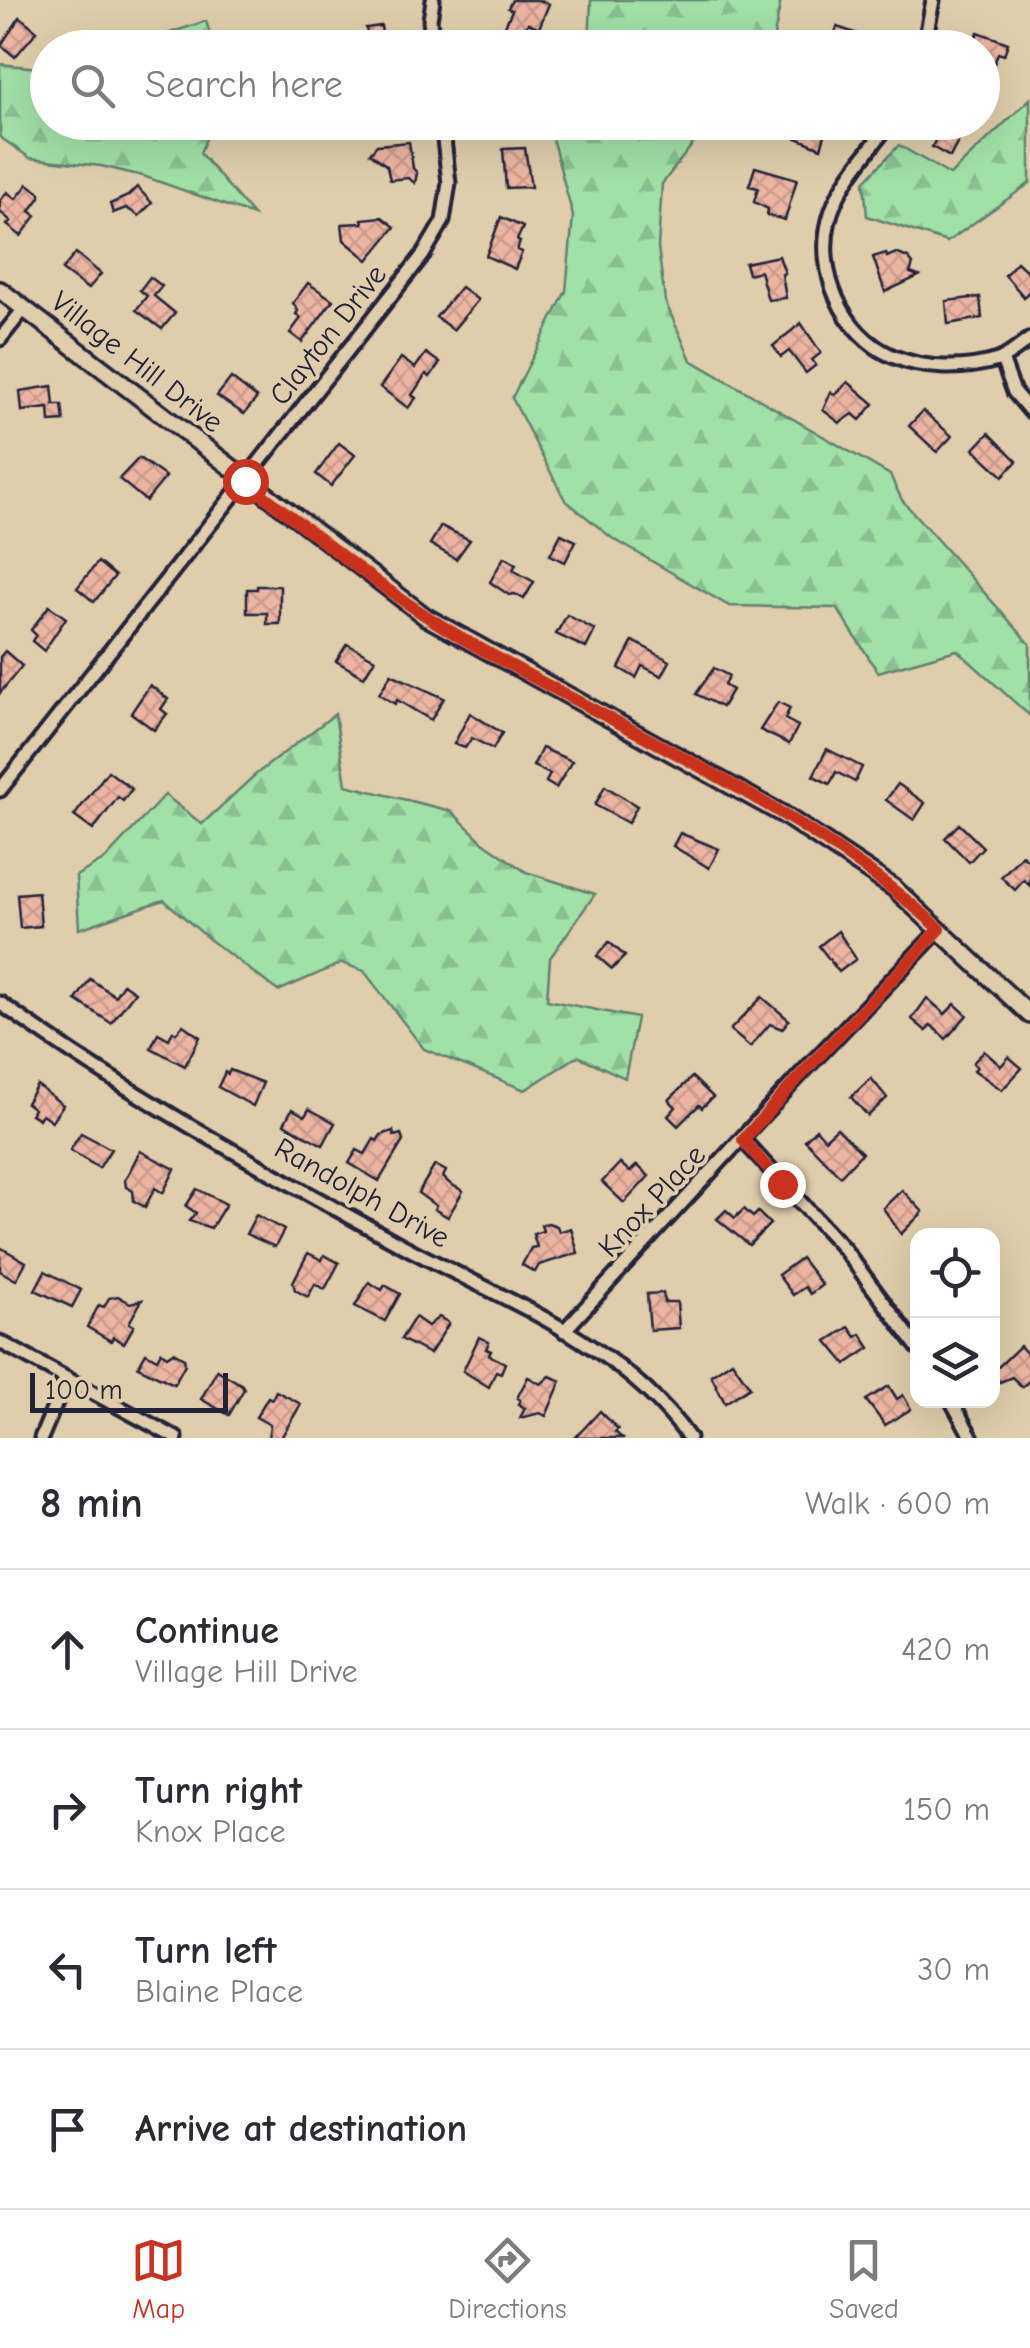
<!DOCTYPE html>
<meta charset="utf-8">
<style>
body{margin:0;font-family:"Comic Neue",sans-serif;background:#f7f7f7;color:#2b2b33}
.controls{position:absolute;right:30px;bottom:30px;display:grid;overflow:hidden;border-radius:20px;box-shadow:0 10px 40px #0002}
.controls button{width:90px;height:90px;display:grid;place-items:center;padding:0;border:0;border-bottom:2px solid #e1e1e2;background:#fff;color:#2b2b33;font:50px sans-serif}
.scale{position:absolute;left:30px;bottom:25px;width:198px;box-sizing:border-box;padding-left:10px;border:5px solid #22223b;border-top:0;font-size:28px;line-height:35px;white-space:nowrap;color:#22223b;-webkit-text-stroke:8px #dfcdab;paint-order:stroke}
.stop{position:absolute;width:30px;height:30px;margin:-22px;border:8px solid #c8321e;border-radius:50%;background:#fff}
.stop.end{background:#c8321e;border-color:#fff;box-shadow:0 2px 10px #0008}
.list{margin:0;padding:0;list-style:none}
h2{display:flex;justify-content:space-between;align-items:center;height:130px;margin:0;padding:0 40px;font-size:42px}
h2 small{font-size:32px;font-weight:400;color:#7c7c81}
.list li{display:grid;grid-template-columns:65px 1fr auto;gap:30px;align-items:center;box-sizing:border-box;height:160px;padding:0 40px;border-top:2px solid #e1e1e2}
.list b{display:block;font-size:38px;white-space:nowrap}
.list p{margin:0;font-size:32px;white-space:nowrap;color:#7c7c81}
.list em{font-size:32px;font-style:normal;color:#7c7c81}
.icon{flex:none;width:55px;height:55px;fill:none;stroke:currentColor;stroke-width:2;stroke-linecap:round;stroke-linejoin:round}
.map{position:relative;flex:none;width:1030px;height:1438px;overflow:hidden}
.search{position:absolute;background:#fff;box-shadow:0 10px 40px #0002;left:30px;right:30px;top:30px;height:110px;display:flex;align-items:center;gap:25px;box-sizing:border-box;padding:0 35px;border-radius:55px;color:#7c7c81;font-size:38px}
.sheet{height:770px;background:#fff}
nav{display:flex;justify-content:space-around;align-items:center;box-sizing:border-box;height:140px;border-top:2px solid #e1e1e2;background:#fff;font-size:28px;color:#7c7c81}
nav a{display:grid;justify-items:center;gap:5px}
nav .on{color:#c8321e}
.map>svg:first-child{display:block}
.forest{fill:url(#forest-firs);stroke:#628171;stroke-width:2.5}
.building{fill:url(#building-cross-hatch);stroke:#22223b;stroke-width:2.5}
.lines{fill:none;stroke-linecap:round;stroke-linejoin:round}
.minor-casing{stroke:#22223b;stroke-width:19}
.tertiary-casing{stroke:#22223b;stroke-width:22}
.minor{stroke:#dfcdab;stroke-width:11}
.tertiary{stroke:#dfcdab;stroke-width:15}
.route{stroke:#c8321e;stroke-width:12}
.labels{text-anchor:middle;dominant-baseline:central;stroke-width:8;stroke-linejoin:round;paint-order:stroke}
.street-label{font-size:30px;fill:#22223b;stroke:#dfcdab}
</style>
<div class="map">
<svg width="1030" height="1438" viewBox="0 0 1030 1438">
<defs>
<pattern id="forest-firs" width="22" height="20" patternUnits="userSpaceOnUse" patternTransform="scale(2.5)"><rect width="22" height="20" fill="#a1e0a7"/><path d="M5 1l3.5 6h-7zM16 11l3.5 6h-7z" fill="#8ac091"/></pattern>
<pattern id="building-cross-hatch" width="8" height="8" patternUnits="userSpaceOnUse" patternTransform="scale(2.5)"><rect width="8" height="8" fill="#ecb5a2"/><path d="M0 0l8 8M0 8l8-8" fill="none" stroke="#ca9b8c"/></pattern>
</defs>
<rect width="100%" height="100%" fill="#dfcdab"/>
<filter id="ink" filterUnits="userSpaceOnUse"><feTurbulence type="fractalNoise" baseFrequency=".01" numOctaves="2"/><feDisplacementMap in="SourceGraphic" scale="20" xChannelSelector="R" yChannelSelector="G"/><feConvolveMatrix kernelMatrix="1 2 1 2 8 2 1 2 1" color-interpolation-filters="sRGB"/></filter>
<g filter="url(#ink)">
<g class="forest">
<polygon points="591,0 781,0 772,47 589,48"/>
<polygon points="206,21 210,34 228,47 127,47"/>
<polygon points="0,64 47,69 48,122 261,123 263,129 209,132 200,153 253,215 143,176 101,166 30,158 0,137"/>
<polygon points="1030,99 1030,183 947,242 867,216 864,182 899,145 950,175"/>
<polygon points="563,123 709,123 662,184 658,247 665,301 691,360 890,475 902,500 1030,644 1030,716 957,650 878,672 837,608 729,606 612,538 565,500 512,398 566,291 573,216 551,134"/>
<polygon points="335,714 346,785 451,811 483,842 526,872 595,894 550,958 547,1000 637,1018 625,1078 578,1056 525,1090 424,1049 364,971 342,963 278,991 209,939 164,900 79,929 76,876 105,859 165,795 202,824 255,775"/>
</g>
<g class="building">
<polygon points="512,0 539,0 549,4 539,28 528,23 519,43 501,35 512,10 508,8"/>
<polygon points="20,17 37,31 15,57 1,45"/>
<polygon points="381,26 384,48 362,48 360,35 367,34 366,28"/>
<polygon points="837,27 870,38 867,48 835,45 836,40 833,39"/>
<polygon points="978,32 1008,43 1004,55 998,53 984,91 982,48 972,48"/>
<polygon points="793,122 828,125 821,148 794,137"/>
<polygon points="944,122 958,122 966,127 950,157 932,147"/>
<polygon points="409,142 413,168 417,173 415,183 408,178 390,180 387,166 370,153 377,145"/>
<polygon points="525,148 531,187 506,188 503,149"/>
<polygon points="755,167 797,179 785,220 767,215 768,209 754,202 758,188 749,186"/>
<polygon points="28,184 40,193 40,197 30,211 36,216 21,236 7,225 11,221 0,212 0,201 7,192 16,199"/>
<polygon points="137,187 152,203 139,216 126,208 113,213 110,204 128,196"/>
<polygon points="382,217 395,227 368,260 344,240 342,224 363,223 362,219"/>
<polygon points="501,217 523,227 517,240 520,242 517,250 522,252 515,269 486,256"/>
<polygon points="76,253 101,274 88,289 62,270"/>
<polygon points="886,253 887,257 896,253 908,258 913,264 910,273 919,276 885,292 873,257"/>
<polygon points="779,256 785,273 782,274 786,298 768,300 760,271 748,274 745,263"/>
<polygon points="1017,262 1030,274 1030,290 1024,297 1005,275"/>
<polygon points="150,277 162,286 154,296 175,313 162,329 136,310 147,296 140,290"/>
<polygon points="308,283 333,300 302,342 290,333 301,318 296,314 298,311 293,303"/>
<polygon points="461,287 478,300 453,330 436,317"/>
<polygon points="980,297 982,318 948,324 946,301"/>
<polygon points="801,323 821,353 812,360 816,365 806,373 789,351 781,357 773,346"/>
<polygon points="426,353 440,363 430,377 426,374 412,395 416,398 408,408 380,387 401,358 415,368"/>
<polygon points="231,378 257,398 244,414 217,396"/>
<polygon points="848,382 874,404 860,420 853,414 840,423 823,410 831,392 835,395"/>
<polygon points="52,386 54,405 62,405 64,421 50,422 49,408 22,411 20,391"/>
<polygon points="923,411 952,436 937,452 909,426"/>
<polygon points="989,433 1017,461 1003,476 974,449"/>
<polygon points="339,443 355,455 331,486 316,474"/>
<polygon points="139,458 166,477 146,501 119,479"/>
<polygon points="441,526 470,540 456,559 430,544"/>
<polygon points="561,534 576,541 565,562 550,555"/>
<polygon points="504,557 516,564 513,570 534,582 524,599 515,594 509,595 490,582"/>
<polygon points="98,562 115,576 94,602 77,588"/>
<polygon points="257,586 280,586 280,624 267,624 267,613 247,613 247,589 257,589"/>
<polygon points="49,606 66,618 44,651 32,641 36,635 31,630"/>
<polygon points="567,615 595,630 586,648 556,634"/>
<polygon points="633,641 670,661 662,676 642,666 636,678 619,668"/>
<polygon points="347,644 375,659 364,677 336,661"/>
<polygon points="5,651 22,666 0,693 0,657"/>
<polygon points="714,668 729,676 724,685 732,690 722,707 696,694"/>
<polygon points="391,674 444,698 431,720 397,700 395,704 379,694"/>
<polygon points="150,685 168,699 161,709 167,714 154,730 131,713"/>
<polygon points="778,702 790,708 785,719 798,726 789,744 760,730"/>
<polygon points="470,713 502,733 493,749 472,738 465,748 454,744"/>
<polygon points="542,748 572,761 556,788 546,782 550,774 533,766"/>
<polygon points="827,749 862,767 855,782 836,772 830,784 813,776"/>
<polygon points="108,771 132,789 123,801 118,797 93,830 74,816"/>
<polygon points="898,784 925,803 914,820 886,800"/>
<polygon points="605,786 637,806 628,823 595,805"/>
<polygon points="959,824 983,847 969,862 945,838"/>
<polygon points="680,833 719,849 709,868 673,846"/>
<polygon points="1022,855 1030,862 1030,886 1024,880 1015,890 1001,877"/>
<polygon points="38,892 41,926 20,928 17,894"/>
<polygon points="838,931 856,959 839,972 819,946"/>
<polygon points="609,942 625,956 612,969 597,956"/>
<polygon points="90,979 115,996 123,984 135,992 111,1023 76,1000"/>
<polygon points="762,997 789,1020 782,1029 770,1024 750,1047 730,1030"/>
<polygon points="927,998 945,1014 955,1004 967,1015 946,1039 931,1025 926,1031 912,1019"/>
<polygon points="183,1025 200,1037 185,1066 151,1048 158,1033 169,1039 173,1031 176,1033"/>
<polygon points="984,1051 1001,1066 1009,1057 1022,1068 1002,1090 974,1070 977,1067 973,1063"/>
<polygon points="230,1070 263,1083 253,1106 218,1087 225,1072 228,1074"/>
<polygon points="692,1077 713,1097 702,1108 699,1105 678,1126 668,1116 676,1107 669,1100"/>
<polygon points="871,1078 887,1098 868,1116 851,1097"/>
<polygon points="37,1085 63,1105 52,1121 42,1114 39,1119 31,1114 34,1109 26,1103"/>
<polygon points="292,1109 305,1116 309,1109 335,1123 323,1145 284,1124"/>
<polygon points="837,1128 862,1153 840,1176 805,1140 816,1129 825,1139"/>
<polygon points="393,1131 394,1136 401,1134 403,1141 379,1181 349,1163 357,1150 365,1154 374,1139 377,1141 381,1135"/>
<polygon points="81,1133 111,1149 99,1168 70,1150"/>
<polygon points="140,1151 175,1169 163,1193 155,1188 145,1207 134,1201 133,1191 126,1187 125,1180"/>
<polygon points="620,1163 630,1172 637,1165 649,1176 624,1203 602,1182"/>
<polygon points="435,1165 446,1171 443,1177 449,1183 463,1191 448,1217 434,1209 436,1206 418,1193"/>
<polygon points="197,1189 226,1204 211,1228 189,1221 196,1213 186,1206"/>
<polygon points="902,1190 923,1212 901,1234 883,1208"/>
<polygon points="744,1209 753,1217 758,1212 770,1224 749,1245 717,1219 726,1210 735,1218"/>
<polygon points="256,1215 284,1230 275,1247 246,1234"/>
<polygon points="548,1223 557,1226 559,1232 571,1228 578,1253 539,1265 535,1272 522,1265 531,1248 537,1247 533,1234 543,1231 541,1225"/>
<polygon points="0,1247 26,1262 16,1280 0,1271"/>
<polygon points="308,1253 322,1260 324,1255 339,1263 325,1289 315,1284 308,1297 295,1290 293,1282"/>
<polygon points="801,1258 822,1285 810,1294 805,1287 793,1295 778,1275"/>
<polygon points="45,1271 81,1290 72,1307 35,1290"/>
<polygon points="369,1282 382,1290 385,1285 400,1294 385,1321 355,1306"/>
<polygon points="663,1293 664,1302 677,1302 679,1328 650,1330 647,1294"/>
<polygon points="118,1296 130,1303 142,1300 129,1323 134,1326 124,1343 113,1337 111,1341 87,1327 99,1305 104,1307 109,1298"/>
<polygon points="415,1317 428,1326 439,1317 449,1323 430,1354 401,1339"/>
<polygon points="849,1327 856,1337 861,1334 870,1348 846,1364 827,1341"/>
<polygon points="479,1337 489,1342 486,1349 491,1351 489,1355 505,1363 501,1373 496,1371 489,1387 463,1371"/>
<polygon points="1020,1346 1030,1357 1030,1380 1022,1387 1012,1377 1000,1382 992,1373"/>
<polygon points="161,1352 167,1356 173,1352 184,1358 185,1364 174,1384 138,1367 146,1353 157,1359"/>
<polygon points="732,1361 750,1387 725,1403 711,1375"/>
<polygon points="217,1370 242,1385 244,1389 229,1415 201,1399"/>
<polygon points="550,1376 561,1381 546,1416 540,1413 520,1418 525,1408 518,1404 520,1400 517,1398 528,1377 541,1384"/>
<polygon points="889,1386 897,1399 903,1395 911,1409 885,1425 866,1400"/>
<polygon points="276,1391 301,1404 281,1438 268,1438 270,1425 256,1417 268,1397 272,1399"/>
<polygon points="600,1411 618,1429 615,1432 622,1438 575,1438"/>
</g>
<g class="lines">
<defs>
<g id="minor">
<polyline points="433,0 430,20 433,48"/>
<polyline points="924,48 933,0"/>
<path d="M890,122C869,153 838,183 829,220C816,271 842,334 892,356C924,370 964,370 998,360C1009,356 1020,346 1030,339"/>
<polyline points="0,339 24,309"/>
<polyline points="1002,359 1014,392 1030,411"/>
<polyline points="0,790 423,255 443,221 449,183 442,122"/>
<path d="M0,1003C125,1093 261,1168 396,1242C498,1298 619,1340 689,1438"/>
<polyline points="743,1140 844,1249 918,1348"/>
<polyline points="564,1331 800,1075 940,929"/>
<polyline points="0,1342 176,1438"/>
<polyline points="951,1400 972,1438"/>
<polyline points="41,1438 66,1379"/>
</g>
<polyline id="tertiary" points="0,290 426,617 784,815 894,888 1030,1015"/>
</defs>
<use href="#minor" class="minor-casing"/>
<use href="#tertiary" class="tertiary-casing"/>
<use href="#minor" class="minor"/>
<use href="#tertiary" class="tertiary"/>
</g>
</g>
<g class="lines" filter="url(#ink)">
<path class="route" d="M245,481C317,536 388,596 467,641C626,732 802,805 940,929L800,1076L743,1140L782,1184"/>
</g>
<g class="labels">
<g class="street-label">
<text transform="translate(328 335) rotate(-52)">Clayton Drive</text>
<text transform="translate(137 362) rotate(38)">Village Hill Drive</text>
<text transform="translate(362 1193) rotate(29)">Randolph Drive</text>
<text transform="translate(652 1201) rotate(-47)">Knox Place</text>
</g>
</g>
</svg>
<div class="controls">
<button><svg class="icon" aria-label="locate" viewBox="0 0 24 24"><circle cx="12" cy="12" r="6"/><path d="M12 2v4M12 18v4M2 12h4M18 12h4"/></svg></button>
<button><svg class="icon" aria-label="layers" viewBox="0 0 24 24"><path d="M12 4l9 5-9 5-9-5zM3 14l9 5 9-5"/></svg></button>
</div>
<div class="scale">100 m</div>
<div class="stop" style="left:245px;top:481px"></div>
<div class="stop end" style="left:782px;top:1184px"></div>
<div class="search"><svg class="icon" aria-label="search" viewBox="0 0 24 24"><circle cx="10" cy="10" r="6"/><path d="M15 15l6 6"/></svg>Search here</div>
</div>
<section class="sheet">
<h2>8 min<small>Walk · 600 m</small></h2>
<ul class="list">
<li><svg class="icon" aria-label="ahead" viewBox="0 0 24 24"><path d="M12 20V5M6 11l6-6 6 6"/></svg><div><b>Continue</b><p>Village Hill Drive</p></div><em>420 m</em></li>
<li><svg class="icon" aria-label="right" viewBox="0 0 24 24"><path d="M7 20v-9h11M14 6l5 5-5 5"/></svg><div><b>Turn right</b><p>Knox Place</p></div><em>150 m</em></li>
<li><svg class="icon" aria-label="left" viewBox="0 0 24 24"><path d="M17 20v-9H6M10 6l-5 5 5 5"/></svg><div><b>Turn left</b><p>Blaine Place</p></div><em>30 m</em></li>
<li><svg class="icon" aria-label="arrive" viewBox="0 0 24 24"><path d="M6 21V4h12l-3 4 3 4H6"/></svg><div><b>Arrive at destination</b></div></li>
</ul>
</section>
<nav>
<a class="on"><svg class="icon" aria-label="map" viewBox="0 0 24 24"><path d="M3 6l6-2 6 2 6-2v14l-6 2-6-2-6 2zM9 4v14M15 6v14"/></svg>Map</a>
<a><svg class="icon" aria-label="directions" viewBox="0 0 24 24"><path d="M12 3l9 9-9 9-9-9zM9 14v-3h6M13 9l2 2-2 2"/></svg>Directions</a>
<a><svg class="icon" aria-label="saved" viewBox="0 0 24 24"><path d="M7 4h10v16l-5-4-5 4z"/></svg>Saved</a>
</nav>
